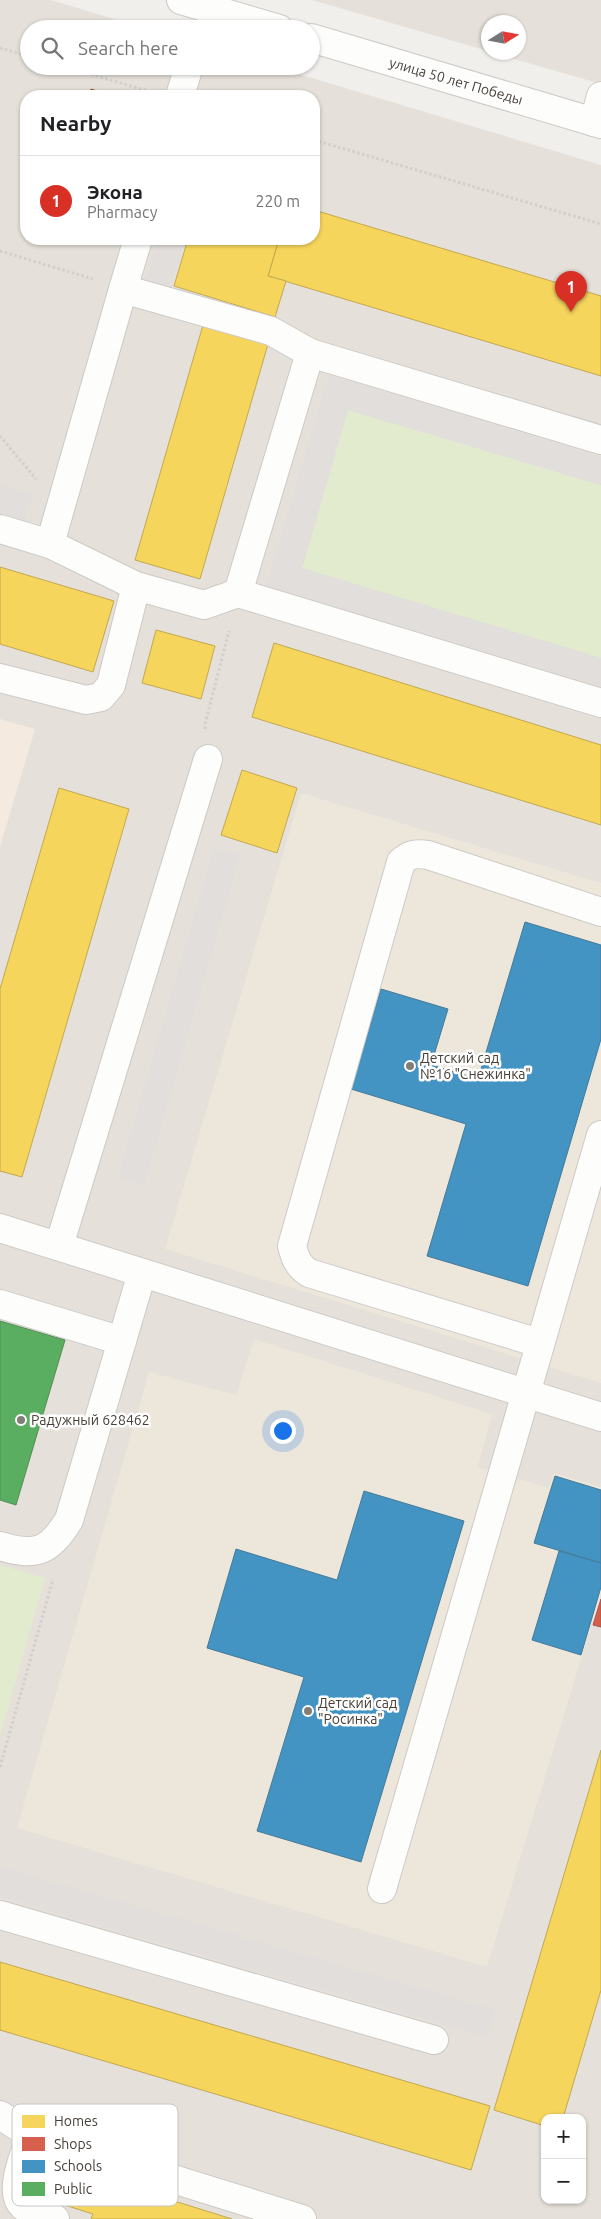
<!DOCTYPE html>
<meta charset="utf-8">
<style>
body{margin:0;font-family:Ubuntu,sans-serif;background:#f2f2f2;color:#202124}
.controls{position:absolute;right:15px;bottom:15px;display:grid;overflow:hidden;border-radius:10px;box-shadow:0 1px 4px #0004}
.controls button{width:45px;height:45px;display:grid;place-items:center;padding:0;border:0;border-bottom:1px solid #e0e0e0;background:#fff;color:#202124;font:25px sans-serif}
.compass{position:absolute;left:481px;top:15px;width:45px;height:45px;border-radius:50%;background:#fff;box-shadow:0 1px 4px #0004;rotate:79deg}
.you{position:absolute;left:282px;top:1430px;width:18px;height:18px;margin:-12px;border:4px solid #fff;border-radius:50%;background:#1a73e8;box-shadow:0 0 0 8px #1a73e833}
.badge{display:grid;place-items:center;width:32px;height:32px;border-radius:50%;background:#d93025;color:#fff;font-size:16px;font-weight:700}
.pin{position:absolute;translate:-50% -41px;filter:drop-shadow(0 1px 2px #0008)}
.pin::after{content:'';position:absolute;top:26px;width:18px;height:15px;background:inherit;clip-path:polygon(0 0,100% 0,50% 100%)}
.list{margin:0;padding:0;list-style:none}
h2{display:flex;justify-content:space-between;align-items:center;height:65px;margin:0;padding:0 20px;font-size:21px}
h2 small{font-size:16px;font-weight:400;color:#757577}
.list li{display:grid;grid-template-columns:32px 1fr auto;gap:15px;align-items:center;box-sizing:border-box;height:90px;padding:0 20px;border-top:1px solid #e0e0e0}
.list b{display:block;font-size:19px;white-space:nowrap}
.list p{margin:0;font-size:16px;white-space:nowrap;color:#757577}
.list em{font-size:16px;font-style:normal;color:#757577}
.icon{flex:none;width:28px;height:28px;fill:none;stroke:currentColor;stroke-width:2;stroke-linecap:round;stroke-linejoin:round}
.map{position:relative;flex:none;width:601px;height:2219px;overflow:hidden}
.search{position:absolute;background:#fff;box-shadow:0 1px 4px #0004;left:20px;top:20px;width:300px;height:55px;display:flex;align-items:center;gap:12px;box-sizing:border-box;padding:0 18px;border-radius:28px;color:#757577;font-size:19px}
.panel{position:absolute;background:#fff;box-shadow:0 1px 4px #0004;left:20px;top:90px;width:300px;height:155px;border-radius:20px}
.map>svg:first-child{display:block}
.residential{fill:#e5e0d9;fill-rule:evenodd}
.commercial{fill:#f4eadf}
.education{fill:#ece6db}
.green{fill:#e2ebcd}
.parking{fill:#e1dedc}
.homes{fill:#f6d55c;stroke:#c2a851}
.shops{fill:#d6604d;stroke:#ab5647}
.schools{fill:#4393c3;stroke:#447a99}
.public{fill:#5aae61;stroke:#558d55}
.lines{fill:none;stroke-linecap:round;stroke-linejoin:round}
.minor-casing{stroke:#cdcac7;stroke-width:30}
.path{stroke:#d2cfcc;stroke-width:3;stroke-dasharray:2.5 2.5;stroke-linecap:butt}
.minor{stroke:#fdfdfc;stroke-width:28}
.poi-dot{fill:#837d77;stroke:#fff;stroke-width:2}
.labels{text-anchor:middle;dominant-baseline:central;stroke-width:5;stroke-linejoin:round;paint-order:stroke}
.street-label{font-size:14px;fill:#484038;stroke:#fff}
.poi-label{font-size:14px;fill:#484038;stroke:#fff;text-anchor:start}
.key{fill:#fff;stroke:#c8c6c3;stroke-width:1}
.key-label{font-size:14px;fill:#484038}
</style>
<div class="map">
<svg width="601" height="2219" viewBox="0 0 601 2219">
<rect width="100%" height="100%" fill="#f1efec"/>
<g class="residential">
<path d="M0,0H51L147,29H29V66H272L601,165V2219H0ZM26,96H314V239H26ZM545,2118H582V2200H545Z"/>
<polygon points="312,0 601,0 601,84 493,53 518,52 518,22 488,22 488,51"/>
</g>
<polygon class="commercial" points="0,719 35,729 0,847"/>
<g class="education">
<polygon points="301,793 601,883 601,1383 165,1249"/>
<polygon points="254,1339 492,1414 478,1467 549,1488 554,1473 601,1487 601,1594 487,1967 17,1828 149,1372 236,1395"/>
</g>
<g class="green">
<polygon points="348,410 601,485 601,658 302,569"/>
<polygon points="0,1565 45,1578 0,1736"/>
</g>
<g class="parking">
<polygon points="157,239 185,239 170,289 145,281"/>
<polygon points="329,375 601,456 601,485 348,410 302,568 601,658 601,686 266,586"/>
<polygon points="0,484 33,493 25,521 0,513"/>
<polygon points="214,848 240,856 144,1185 118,1177"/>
<polygon points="0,1867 496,2010 488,2037 0,1897"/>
</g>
<g class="homes">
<polygon points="314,210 601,296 601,376 268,276 279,239 314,239"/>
<polygon points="188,239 279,239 268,276 286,281 275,317 174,286"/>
<polygon points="203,325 268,344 200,579 135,560"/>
<polygon points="0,567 114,601 93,672 0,644"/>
<polygon points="156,630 215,646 201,699 142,683"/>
<polygon points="274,643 601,745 601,825 252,717"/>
<polygon points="242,770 297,788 277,853 221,835"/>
<polygon points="59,788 129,809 22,1177 0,1171 0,989"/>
<polygon points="601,1750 601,1990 563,2118 545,2118 545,2126 494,2110"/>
<polygon points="0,1962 490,2106 471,2170 0,2030"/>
<polygon points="43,2160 232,2219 91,2219 93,2214 33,2195"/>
</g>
<g class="shops">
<polygon points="91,89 114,96 89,96"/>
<polygon points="601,1599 601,1627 593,1625"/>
</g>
<g class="schools">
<polygon points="525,922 601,945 601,1039 528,1286 427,1256 466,1124 351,1089 381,989 448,1009 431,1065 478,1079"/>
<polygon points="555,1476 601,1490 601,1563 534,1543"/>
<polygon points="364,1491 464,1521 361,1862 257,1831 304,1677 207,1648 236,1549 337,1580"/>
<polygon points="559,1551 601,1563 601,1587 581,1655 532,1640"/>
</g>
<polygon class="public" points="0,1321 65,1340 16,1505 0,1500"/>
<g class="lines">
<defs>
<g id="minor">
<polyline points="181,0 279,29"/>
<polyline points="311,38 601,124"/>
<polyline points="180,96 189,66"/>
<polyline points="594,122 601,96"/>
<polyline points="138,239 123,289 271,331 310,353 601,440"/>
<polyline points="123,289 50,544 136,586 204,605 238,593"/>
<polyline points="310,353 238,593 601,703"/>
<polyline points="0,529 50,544"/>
<polyline points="0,678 86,700 101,697 111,685 136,586"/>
<polyline points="0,1228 601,1417"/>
<polyline points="59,1246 208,759"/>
<polyline points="0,1304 122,1341"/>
<path d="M539,1343L309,1273C298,1266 295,1258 292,1246L401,862C410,854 416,853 428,855L601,912"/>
<path d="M0,1546C36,1557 49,1552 69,1520L142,1273"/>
<polyline points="382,1889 601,1135"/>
<polyline points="0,1915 434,2040"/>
<polyline points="0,2115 31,2135 302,2219"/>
<path d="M31,2135C26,2151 7,2192 23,2206C31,2213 45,2215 55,2219"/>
</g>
</defs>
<use href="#minor" class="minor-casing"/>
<g class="path">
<polyline points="0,48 29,56"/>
<polyline points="62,66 148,91"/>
<polyline points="314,140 601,224"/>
<polyline points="0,251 93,279"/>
<polyline points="0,436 36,479"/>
<polyline points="205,729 205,724 229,631"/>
<polyline points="0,1767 53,1579"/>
</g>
<use href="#minor" class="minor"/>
</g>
<g class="poi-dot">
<circle cx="410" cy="1066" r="5"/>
<circle cx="21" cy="1420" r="5"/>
<circle cx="308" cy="1711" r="5"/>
</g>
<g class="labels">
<g class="street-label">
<text transform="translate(456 81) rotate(16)">улица 50 лет Победы</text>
</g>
<g class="poi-label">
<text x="420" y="1058">Детский сад<tspan x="420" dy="16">№16 "Снежинка"</tspan></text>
<text x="31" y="1420">Радужный 628462</text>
<text x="318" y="1703">Детский сад<tspan x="318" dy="16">"Росинка"</tspan></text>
</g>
</g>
<rect x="12" y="2104" width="166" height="102" rx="8" class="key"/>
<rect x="22" y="2115" width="23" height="13" fill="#f6d55c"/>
<rect x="22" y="2137" width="23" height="14" fill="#d6604d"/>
<rect x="22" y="2160" width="23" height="13" fill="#4393c3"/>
<rect x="22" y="2182" width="23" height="14" fill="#5aae61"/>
<g class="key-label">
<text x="54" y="2126">Homes</text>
<text x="54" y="2149">Shops</text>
<text x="54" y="2171">Schools</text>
<text x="54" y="2194">Public</text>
</g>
</svg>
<div class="controls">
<button>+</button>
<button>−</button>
</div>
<svg class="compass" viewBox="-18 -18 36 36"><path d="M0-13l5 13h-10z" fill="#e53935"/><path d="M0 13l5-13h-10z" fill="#757577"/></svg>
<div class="you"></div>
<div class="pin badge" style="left:571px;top:312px">1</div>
<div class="search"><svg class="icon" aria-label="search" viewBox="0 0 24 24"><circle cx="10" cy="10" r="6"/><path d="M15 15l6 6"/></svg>Search here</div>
<section class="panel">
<h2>Nearby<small></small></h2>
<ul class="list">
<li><span class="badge">1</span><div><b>Экона</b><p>Pharmacy</p></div><em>220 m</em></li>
</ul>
</section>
</div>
